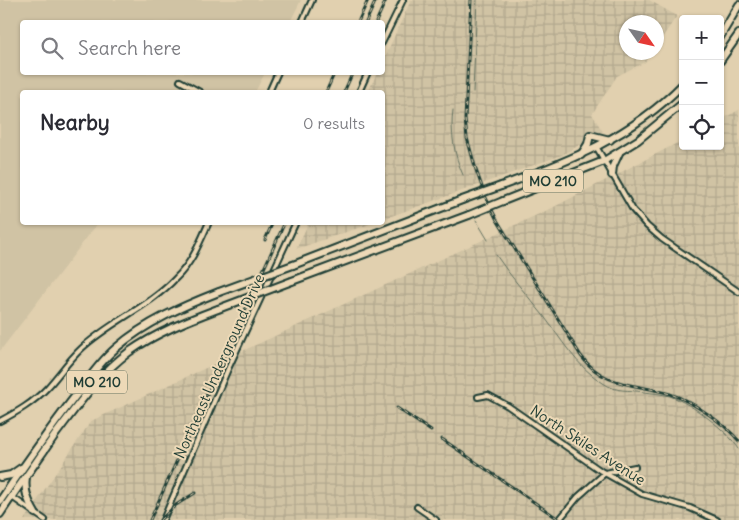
<!DOCTYPE html>
<meta charset="utf-8">
<style>
body{margin:0;font-family:Delius,sans-serif;background:#f7f7f7;color:#2b2b33}
.controls{position:absolute;right:15px;top:15px;display:grid;overflow:hidden;border-radius:5px;box-shadow:0 1px 4px #0004}
.controls button{width:45px;height:45px;display:grid;place-items:center;padding:0;border:0;border-bottom:1px solid #e1e1e2;background:#fff;color:#2b2b33;font:25px sans-serif}
.compass{position:absolute;left:619px;top:15px;width:45px;height:45px;border-radius:50%;background:#fff;box-shadow:0 1px 4px #0004;rotate:124deg}
.list{margin:0;padding:0;list-style:none}
h2{display:flex;justify-content:space-between;align-items:center;height:65px;margin:0;padding:0 20px;font-size:21px}
h2 small{font-size:16px;font-weight:400;color:#7c7c81}
.icon{flex:none;width:28px;height:28px;fill:none;stroke:currentColor;stroke-width:2;stroke-linecap:round;stroke-linejoin:round}
.map{position:relative;flex:none;width:739px;height:520px;overflow:hidden}
.search{position:absolute;background:#fff;box-shadow:0 1px 4px #0004;left:20px;top:20px;width:365px;height:55px;display:flex;align-items:center;gap:12px;box-sizing:border-box;padding:0 18px;border-radius:5px;color:#7c7c81;font-size:19px}
.panel{position:absolute;background:#fff;box-shadow:0 1px 4px #0004;left:20px;top:90px;width:365px;height:135px;border-radius:5px}
.map>svg:first-child{display:block}
.built{fill:#d0c3a4}
.industrial{fill:url(#industrial-grid)}
.lines{fill:none;stroke-linecap:round;stroke-linejoin:round}
.stream{stroke:#637160;stroke-width:1}
.street-casing{stroke:#1f3d34;stroke-width:8}
.highway-casing{stroke:#1f3d34;stroke-width:10}
.street{stroke:#edd9b7;stroke-width:4}
.highway{stroke:#edd9b7;stroke-width:6}
.rail-casing{stroke:#1f3d34;stroke-width:3}
.rail{stroke:#edd9b7;stroke-width:1;stroke-dasharray:4;stroke-linecap:butt}
.highway-bridge-casing{stroke:#1f3d34;stroke-width:10;stroke-linecap:butt}
.highway-bridge{stroke:#edd9b7;stroke-width:6}
.labels{text-anchor:middle;dominant-baseline:central;stroke-width:4;stroke-linejoin:round;paint-order:stroke}
.shield{fill:#edd9b7;stroke:#5d6c5b;stroke-width:1}
.shield-label{font-size:14px;font-weight:bold;fill:#1f3d34}
.street-label{font-size:15px;fill:#1f3d34;stroke:#edd9b7}
</style>
<div class="map">
<svg width="739" height="520" viewBox="0 0 739 520">
<defs>
<pattern id="industrial-grid" width="8" height="8" patternUnits="userSpaceOnUse" patternTransform="scale(1.25)"><rect width="8" height="8" fill="#d0c3a4"/><path d="M0 4h8M4 0v8" fill="none" stroke="#b2a88e"/></pattern>
</defs>
<rect width="100%" height="100%" fill="#e1d0af"/>
<filter id="ink" filterUnits="userSpaceOnUse"><feTurbulence type="fractalNoise" baseFrequency=".02" numOctaves="2"/><feDisplacementMap in="SourceGraphic" scale="10" xChannelSelector="R" yChannelSelector="G"/><feConvolveMatrix kernelMatrix="1 2 1 2 8 2 1 2 1" color-interpolation-filters="sRGB"/></filter>
<g filter="url(#ink)">
<polygon class="built" points="0,0 301,0 290,22 22,22 22,72 265,73 255,92 22,92 22,222 98,223 0,351"/>
<g class="industrial">
<polygon points="411,0 649,0 677,16 657,45 656,22 626,22 626,52 651,53 645,62 617,76 592,114 603,132 562,155 383,219 382,92 368,92 377,73 382,72 383,61"/>
<polygon points="739,110 739,520 24,520 91,421 552,208 683,140 683,146 720,146 720,120"/>
<polygon points="309,222 373,222 373,223 296,249"/>
</g>
<g class="lines">
<g class="stream">
<polyline points="473,92 477,0"/>
<path d="M453,110C450,131 454,155 463,175"/>
<polyline points="476,220 488,240"/>
<path d="M496,255C510,276 527,295 543,315C561,339 577,367 603,383C618,393 627,389 644,392C652,393 662,394 670,396C692,404 727,430 739,449"/>
</g>
<defs>
<g id="street">
<polyline points="302,22 312,0"/>
<polyline points="382,43 403,0"/>
<polyline points="180,81 200,92"/>
<polyline points="269,92 278,72"/>
<polyline points="359,92 368,72"/>
<polyline points="597,148 633,210 647,226 662,239 739,292"/>
<polyline points="478,397 488,395 508,406 601,471 642,494 690,508 717,520"/>
<path d="M0,421C17,412 33,403 47,388C59,375 68,361 82,348C111,321 149,307 176,278C192,263 200,242 209,222"/>
<polyline points="12,497 45,520"/>
<polyline points="417,507 436,520"/>
<polyline points="163,520 228,369 296,222"/>
<polyline points="559,520 578,497 605,473 635,467"/>
</g>
<g id="highway">
<polyline points="720,37 739,5"/>
<polyline points="720,61 739,34"/>
<polyline points="581,155 588,144 590,135 610,140"/>
<polyline points="612,175 613,166 619,153"/>
<path d="M501,186C570,161 631,137 683,84"/>
<polyline points="503,201 604,161 638,140 683,103"/>
<polyline points="293,265 462,200"/>
<polyline points="292,281 469,215"/>
<polyline points="0,477 11,475 21,468"/>
<path d="M26,477C24,491 28,501 35,513"/>
<path d="M0,501C26,463 52,425 81,389C91,375 102,360 116,348C146,322 183,306 219,292"/>
<path d="M0,514C18,487 37,461 55,435C77,406 99,374 129,352C156,333 186,321 218,309"/>
</g>
</defs>
<use href="#street" class="street-casing"/>
<use href="#highway" class="highway-casing"/>
<use href="#street" class="street"/>
<use href="#highway" class="highway"/>
<defs>
<g id="rail">
<path d="M471,0L465,119L467,138L476,170L486,198L497,220L581,356C605,388 635,383 670,394C692,401 724,423 739,441"/>
<polyline points="358,22 368,0"/>
<polyline points="366,22 376,0"/>
<polyline points="376,22 386,0"/>
<polyline points="326,92 335,72"/>
<polyline points="344,92 353,72"/>
<polyline points="265,240 273,222"/>
<polyline points="397,408 431,431"/>
<polyline points="442,439 560,520"/>
<polyline points="150,520 285,222"/>
<polyline points="160,520 176,505 195,493"/>
</g>
</defs>
<use href="#rail" class="rail-casing"/>
<use href="#rail" class="rail"/>
<defs>
<g id="highway-bridge">
<polyline points="462,200 501,186"/>
<polyline points="469,215 503,201"/>
<polyline points="219,292 293,265"/>
<polyline points="218,309 292,281"/>
</g>
</defs>
<use href="#highway-bridge" class="highway-bridge-casing"/>
<use href="#highway-bridge" class="highway-bridge"/>
</g>
</g>
<g class="labels">
<g class="shield">
<rect x="523" y="169.5" width="60" height="23" rx="4"/>
<rect x="67" y="370.5" width="60" height="23" rx="4"/>
</g>
<g class="shield-label">
<text x="553" y="181">MO 210</text>
<text x="97" y="382">MO 210</text>
</g>
<g class="street-label">
<text transform="translate(219 366) rotate(-66)">Northeast Underground Drive</text>
<text transform="translate(588 445) rotate(33)">North Skiles Avenue</text>
</g>
</g>
</svg>
<div class="controls">
<button>+</button>
<button>−</button>
<button><svg class="icon" aria-label="locate" viewBox="0 0 24 24"><circle cx="12" cy="12" r="6"/><path d="M12 2v4M12 18v4M2 12h4M18 12h4"/></svg></button>
</div>
<svg class="compass" viewBox="-18 -18 36 36"><path d="M0-13l5 13h-10z" fill="#e53935"/><path d="M0 13l5-13h-10z" fill="#7c7c81"/></svg>
<div class="search"><svg class="icon" aria-label="search" viewBox="0 0 24 24"><circle cx="10" cy="10" r="6"/><path d="M15 15l6 6"/></svg>Search here</div>
<section class="panel">
<h2>Nearby<small>0 results</small></h2>
<ul class="list">
</ul>
</section>
</div>
